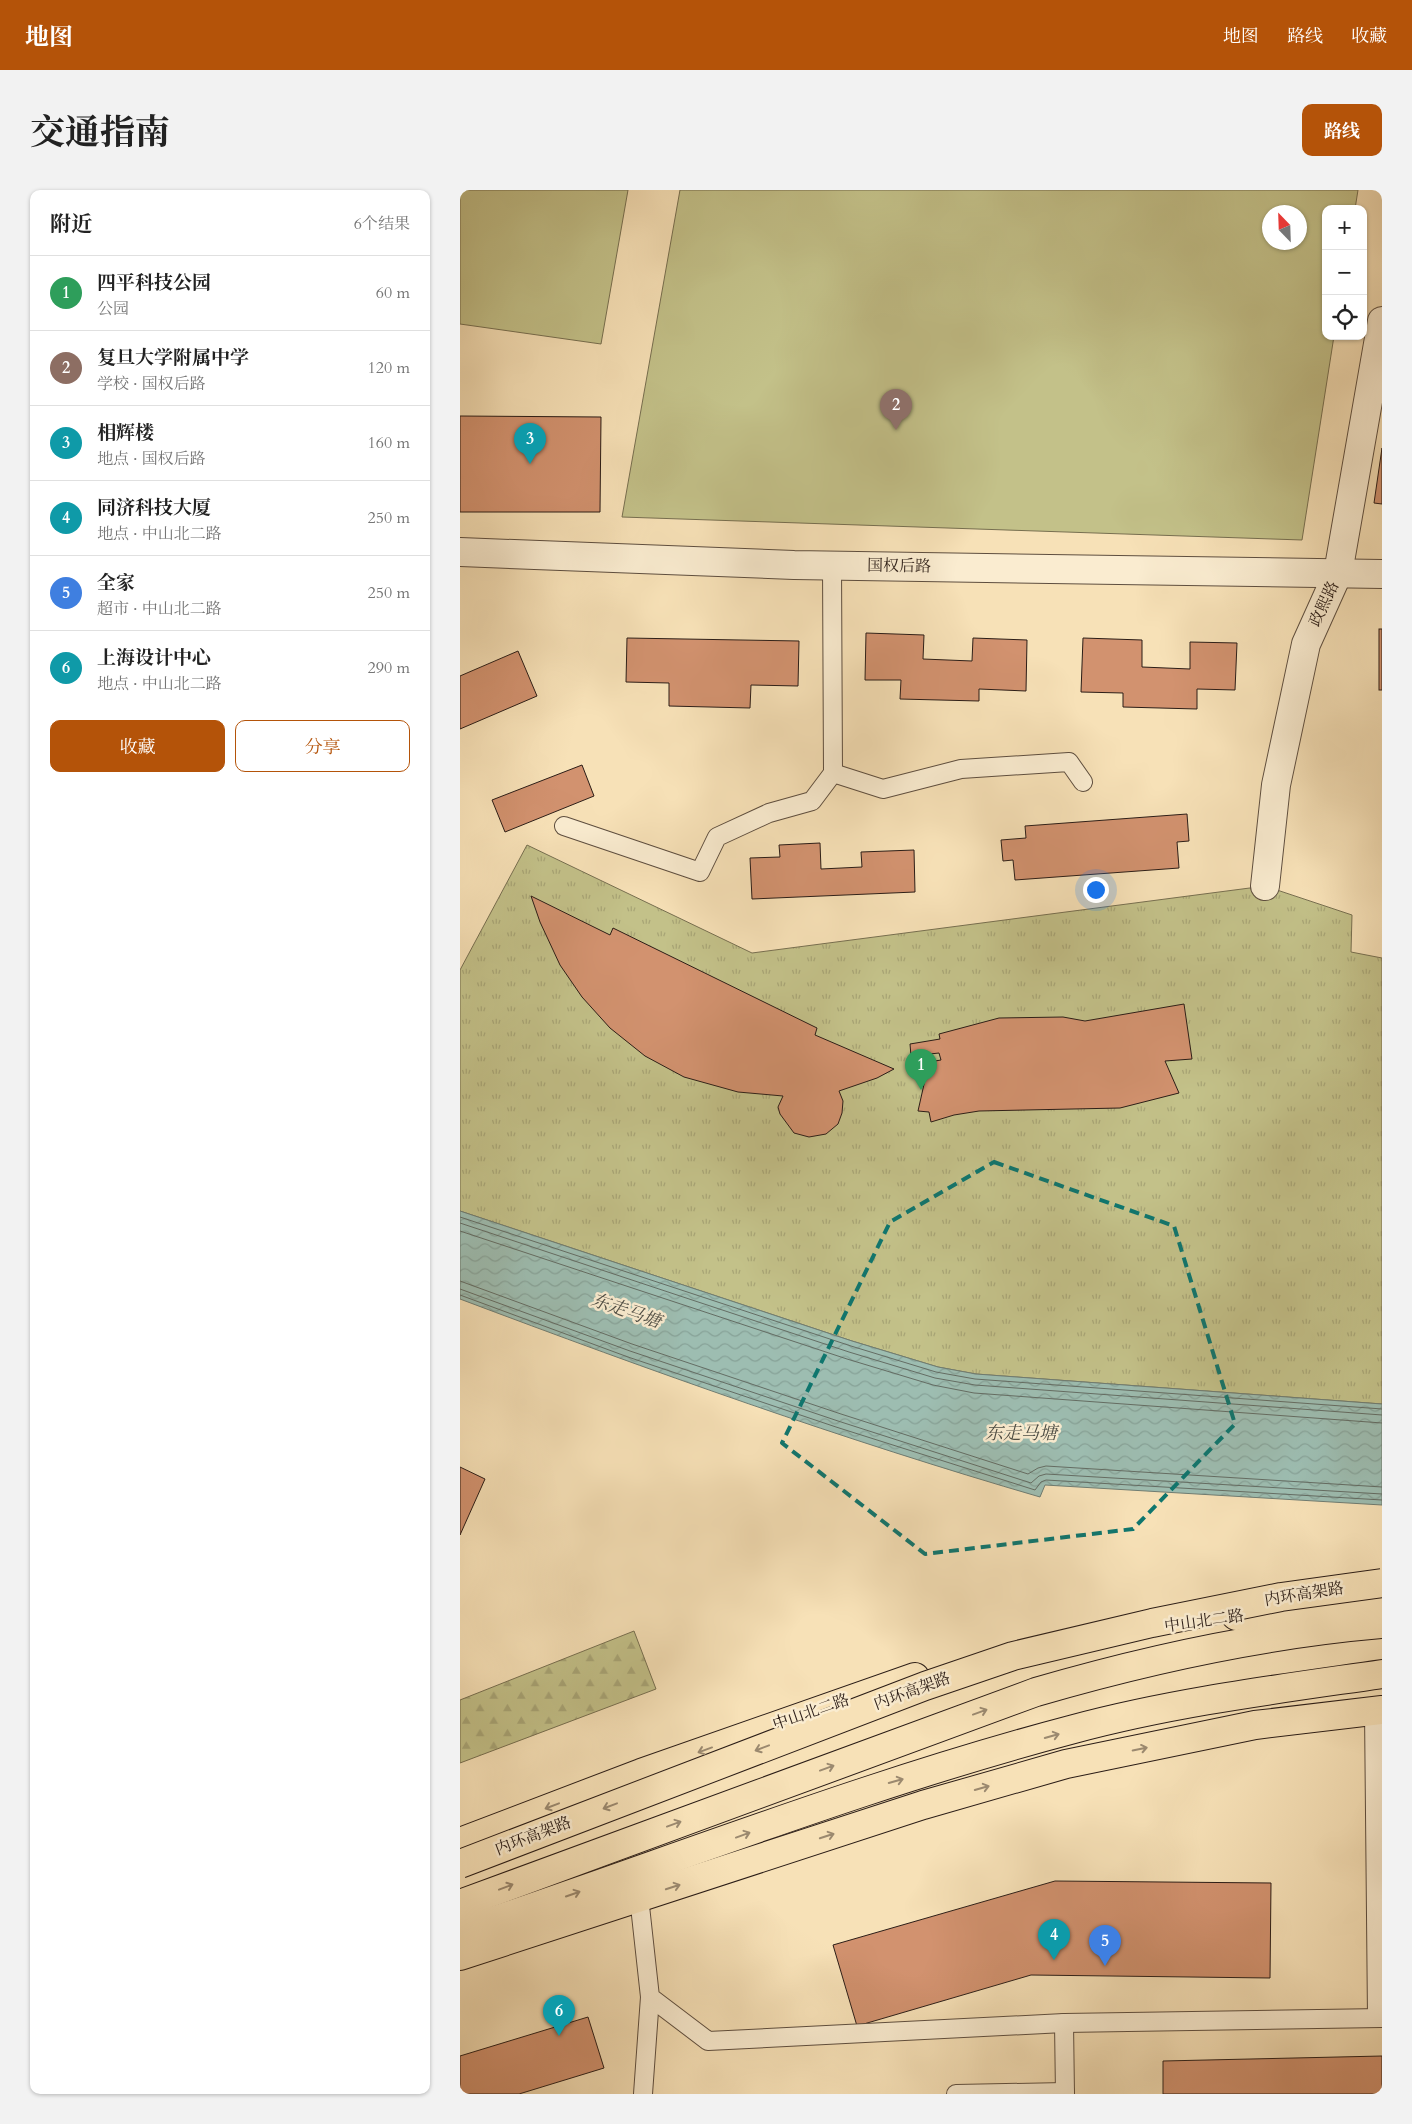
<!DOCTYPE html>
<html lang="zh">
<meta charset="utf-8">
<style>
body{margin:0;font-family:Cardo,"Noto Serif SC",serif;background:#f2f2f2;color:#222}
.controls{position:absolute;right:15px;top:15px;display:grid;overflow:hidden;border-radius:10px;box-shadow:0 1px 4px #0004}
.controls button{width:45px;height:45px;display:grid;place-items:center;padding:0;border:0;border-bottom:1px solid #e0e0e0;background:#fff;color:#222;font:25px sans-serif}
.compass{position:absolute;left:802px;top:15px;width:45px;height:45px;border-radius:50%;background:#fff;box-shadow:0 1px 4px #0004;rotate:337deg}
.you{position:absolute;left:635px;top:699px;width:18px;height:18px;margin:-12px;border:4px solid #fff;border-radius:50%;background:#1a73e8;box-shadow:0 0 0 8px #1a73e833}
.badge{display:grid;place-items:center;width:32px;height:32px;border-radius:50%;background:#b45309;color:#fff;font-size:16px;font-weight:700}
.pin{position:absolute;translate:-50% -41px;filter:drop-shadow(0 1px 2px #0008)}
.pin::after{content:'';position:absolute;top:26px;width:18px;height:15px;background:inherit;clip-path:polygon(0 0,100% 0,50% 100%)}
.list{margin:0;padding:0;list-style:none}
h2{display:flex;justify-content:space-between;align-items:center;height:65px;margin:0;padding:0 20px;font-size:21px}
h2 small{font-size:16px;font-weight:400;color:#767676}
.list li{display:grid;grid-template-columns:32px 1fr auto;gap:15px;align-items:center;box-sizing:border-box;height:75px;padding:0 20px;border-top:1px solid #e0e0e0}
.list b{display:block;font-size:19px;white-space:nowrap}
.list p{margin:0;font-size:16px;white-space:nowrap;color:#767676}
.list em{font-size:16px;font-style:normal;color:#767676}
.actions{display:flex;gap:10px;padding:15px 20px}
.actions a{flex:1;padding:11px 0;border:1px solid #b45309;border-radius:10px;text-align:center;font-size:18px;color:#b45309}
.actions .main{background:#b45309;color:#fff}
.icon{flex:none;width:28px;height:28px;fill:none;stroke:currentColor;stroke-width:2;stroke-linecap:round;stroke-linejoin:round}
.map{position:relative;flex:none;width:922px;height:1904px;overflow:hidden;border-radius:10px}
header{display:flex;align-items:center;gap:30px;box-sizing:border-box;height:70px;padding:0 25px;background:#b45309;color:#fff}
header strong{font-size:24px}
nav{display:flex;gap:28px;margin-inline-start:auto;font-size:18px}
.intro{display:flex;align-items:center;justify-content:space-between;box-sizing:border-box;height:120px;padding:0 30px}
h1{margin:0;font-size:35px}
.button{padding:12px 22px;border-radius:10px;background:#b45309;color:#fff;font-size:18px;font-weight:700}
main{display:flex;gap:30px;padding:0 30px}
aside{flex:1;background:#fff;border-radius:10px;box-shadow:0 1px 4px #0004}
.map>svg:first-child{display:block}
.grass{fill:#c3c189;stroke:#776f50;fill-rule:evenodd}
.forest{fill:url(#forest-firs);stroke:#776f50}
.park{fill:url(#park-tufts);stroke:#776f50}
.water{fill:url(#water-waves);stroke:#6f7d73}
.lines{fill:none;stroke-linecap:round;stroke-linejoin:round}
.shore{stroke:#646d64;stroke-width:1}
.building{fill:#d2926f;stroke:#2b1d17}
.lane-casing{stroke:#5e4e3f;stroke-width:20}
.street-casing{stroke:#5e4e3f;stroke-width:30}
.primary-casing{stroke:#2b1d17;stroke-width:30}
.highway-casing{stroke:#2b1d17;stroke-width:30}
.lane{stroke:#faecd0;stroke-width:18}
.street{stroke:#faecd0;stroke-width:28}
.primary{stroke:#f7e1b7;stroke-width:28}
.highway{stroke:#f7e1b7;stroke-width:28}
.highway-bridge-casing{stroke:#2b1d17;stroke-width:30;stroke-linecap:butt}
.highway-bridge{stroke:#f7e1b7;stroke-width:28}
.oneway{stroke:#9b896f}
.marked{fill:none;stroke:#0f766e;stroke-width:4;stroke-dasharray:10 6;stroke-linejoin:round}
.labels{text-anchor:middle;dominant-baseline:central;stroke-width:5;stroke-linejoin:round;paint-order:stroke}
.street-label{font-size:16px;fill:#2b1d17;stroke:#faecd0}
.water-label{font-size:18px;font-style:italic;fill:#4d4d45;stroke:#faecd0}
</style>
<header>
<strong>地图</strong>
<nav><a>地图</a><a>路线</a><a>收藏</a></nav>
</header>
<div class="intro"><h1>交通指南</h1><a class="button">路线</a></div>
<main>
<aside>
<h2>附近<small>6个结果</small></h2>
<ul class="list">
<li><span class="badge" style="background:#2e9e5b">1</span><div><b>四平科技公园</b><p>公园</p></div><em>60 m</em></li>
<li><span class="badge" style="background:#8d6e63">2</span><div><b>复旦大学附属中学</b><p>学校 · 国权后路</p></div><em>120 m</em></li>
<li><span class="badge" style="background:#0f9aa8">3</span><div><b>相辉楼</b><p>地点 · 国权后路</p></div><em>160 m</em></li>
<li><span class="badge" style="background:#0f9aa8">4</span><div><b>同济科技大厦</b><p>地点 · 中山北二路</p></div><em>250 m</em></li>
<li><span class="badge" style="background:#3f7fe0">5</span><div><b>全家</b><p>超市 · 中山北二路</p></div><em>250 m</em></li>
<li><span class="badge" style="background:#0f9aa8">6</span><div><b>上海设计中心</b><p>地点 · 中山北二路</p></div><em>290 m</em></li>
</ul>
<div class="actions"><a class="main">收藏</a><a>分享</a></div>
</aside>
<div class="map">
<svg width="922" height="1904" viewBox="0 0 922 1904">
<defs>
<pattern id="forest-firs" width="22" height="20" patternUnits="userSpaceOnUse" patternTransform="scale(1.25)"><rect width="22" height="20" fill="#c3c189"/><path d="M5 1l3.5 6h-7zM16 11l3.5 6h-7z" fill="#a8a576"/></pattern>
<pattern id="park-tufts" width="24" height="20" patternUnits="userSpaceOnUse" patternTransform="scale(1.25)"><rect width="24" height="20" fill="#c3c189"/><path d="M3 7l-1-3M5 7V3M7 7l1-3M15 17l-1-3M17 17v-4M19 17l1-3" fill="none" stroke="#a8a576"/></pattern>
<pattern id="water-waves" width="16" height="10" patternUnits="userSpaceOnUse" patternTransform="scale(1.25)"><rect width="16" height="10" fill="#9dbdb1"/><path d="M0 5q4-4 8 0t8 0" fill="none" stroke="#87a298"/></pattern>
</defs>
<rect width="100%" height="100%" fill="#f7e1b7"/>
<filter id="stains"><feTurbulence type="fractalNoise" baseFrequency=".004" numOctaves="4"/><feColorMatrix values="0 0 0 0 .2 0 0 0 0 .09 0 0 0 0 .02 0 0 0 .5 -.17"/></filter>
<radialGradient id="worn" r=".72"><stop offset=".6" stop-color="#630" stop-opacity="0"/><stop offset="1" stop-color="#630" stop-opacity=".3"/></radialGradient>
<g class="grass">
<polygon points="0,0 168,0 141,154 0,134"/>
<path d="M220,0H898L895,19H866V146H874L842,350L162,327ZM839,22V52H809V22Z"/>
</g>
<polygon class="forest" points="174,1441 196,1499 0,1573 0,1510"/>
<polygon class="park" points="67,655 292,763 805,696 892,725 891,762 922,768 922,1214 516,1184 478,1177 392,1151 0,1021 0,780"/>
<path class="water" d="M0,1021L392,1151L478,1177L516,1184L922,1214V1315L585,1295L580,1307C384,1250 191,1181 0,1109Z"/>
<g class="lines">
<g class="shore">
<polyline points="0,1027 391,1156 476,1182 515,1189 922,1219"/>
<polyline points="0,1033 389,1162 475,1188 515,1195 922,1225"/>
<polyline points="0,1041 387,1169 473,1195 514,1203 922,1233"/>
<polyline points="0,1091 172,1154 381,1224 568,1284 578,1278 586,1276 922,1297"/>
<polyline points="0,1099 170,1161 378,1231 571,1293 579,1286 586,1284 922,1304"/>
<polyline points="0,1105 168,1167 376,1237 575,1300 581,1292 586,1290 922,1310"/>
</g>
</g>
<g class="building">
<polygon points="0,226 141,227 140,322 0,322"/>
<polygon points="922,258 922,314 914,313"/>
<rect x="919" y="439" width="3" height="61"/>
<polygon points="406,443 464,445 463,469 512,471 513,448 567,450 566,501 519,499 519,511 440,509 441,490 405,490"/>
<polygon points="167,448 339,451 338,496 291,495 290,518 209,516 209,493 166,492"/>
<polygon points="623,448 682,450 682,477 730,479 730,452 777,453 775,500 737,499 737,519 663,517 663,503 621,502"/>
<polygon points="58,461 77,506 0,539 0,486"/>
<polygon points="122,575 134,606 45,642 32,610"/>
<polygon points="727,624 729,651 717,652 719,678 555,690 553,670 543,671 541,650 566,648 565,636"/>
<polygon points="360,653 361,679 402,677 401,662 454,660 455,702 292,709 290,668 320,667 319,655"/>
<polygon points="71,706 150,745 153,738 357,838 355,845 434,879 417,888 379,901 383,911 382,923 378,934 366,944 349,947 334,943 320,924 318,917 323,906 278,902 224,887 185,866 150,838 122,807 100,775 80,732"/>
<polygon points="724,814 732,869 705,871 719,903 660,918 519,921 494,925 471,932 469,922 458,921 469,872 481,870 479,863 451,866 450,854 480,849 479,844 539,828 603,827 625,831"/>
<polygon points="0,1277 25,1289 0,1345"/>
<polygon points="595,1691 811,1693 810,1788 571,1785 397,1836 373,1755"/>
<polygon points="128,1827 144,1878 59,1904 0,1904 0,1866"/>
<polygon points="922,1866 922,1904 703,1904 703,1871"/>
</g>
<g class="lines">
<defs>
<g id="lane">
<polyline points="373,583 423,599 501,579 609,572 623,592"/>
<polyline points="104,636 240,682 257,647 309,623 352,611 373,583 372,375"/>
<polyline points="914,1521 917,1828"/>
<polyline points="179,1707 190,1807 248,1851 604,1833 922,1828"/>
<polyline points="604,1833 605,1904"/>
<polyline points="183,1904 190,1807"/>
<polyline points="496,1904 605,1902"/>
</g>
<g id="street">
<polyline points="0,362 334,375 922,384"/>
<polyline points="805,696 816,595 846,454 878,383 922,131"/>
</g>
<g id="primary">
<polyline points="776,1426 922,1415"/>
<polyline points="0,1652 181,1583 455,1487"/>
<polyline points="0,1766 463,1615 606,1574 795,1535 922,1520"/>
</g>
<g id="highway">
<path d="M0,1714L576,1502C689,1469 805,1444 922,1434"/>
<path d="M0,1742C204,1674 405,1594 614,1539C714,1512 819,1499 922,1484"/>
</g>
</defs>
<use href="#lane" class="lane-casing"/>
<use href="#street" class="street-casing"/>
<use href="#primary" class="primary-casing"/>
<use href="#highway" class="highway-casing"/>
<use href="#lane" class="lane"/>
<use href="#street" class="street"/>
<use href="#primary" class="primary"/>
<use href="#highway" class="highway"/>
<defs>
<polyline id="highway-bridge" points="0,1674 465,1496 553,1466 692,1433 821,1407 922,1393"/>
</defs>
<use href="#highway-bridge" class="highway-bridge-casing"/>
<use href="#highway-bridge" class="highway-bridge"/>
</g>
<defs><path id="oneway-shaft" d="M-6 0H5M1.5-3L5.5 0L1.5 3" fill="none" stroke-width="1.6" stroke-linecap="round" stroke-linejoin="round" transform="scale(1.25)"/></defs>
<g class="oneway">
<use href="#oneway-shaft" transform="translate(520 1522) rotate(-20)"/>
<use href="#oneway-shaft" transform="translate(592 1546) rotate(-16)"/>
<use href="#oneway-shaft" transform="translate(302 1558) rotate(159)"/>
<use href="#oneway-shaft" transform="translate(680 1559) rotate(-12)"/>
<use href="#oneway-shaft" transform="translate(245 1560) rotate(160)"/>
<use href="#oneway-shaft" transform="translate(367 1578) rotate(-20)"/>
<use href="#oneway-shaft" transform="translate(436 1591) rotate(-16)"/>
<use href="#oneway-shaft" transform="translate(522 1598) rotate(-16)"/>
<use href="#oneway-shaft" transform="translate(92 1616) rotate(159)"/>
<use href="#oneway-shaft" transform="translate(150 1616) rotate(159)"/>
<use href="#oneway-shaft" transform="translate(214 1634) rotate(-20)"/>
<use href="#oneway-shaft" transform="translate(283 1645) rotate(-20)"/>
<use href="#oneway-shaft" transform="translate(367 1646) rotate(-18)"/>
<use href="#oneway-shaft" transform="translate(46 1697) rotate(-21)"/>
<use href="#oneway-shaft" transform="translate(213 1697) rotate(-18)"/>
<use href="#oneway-shaft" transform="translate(113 1704) rotate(-19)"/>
</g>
<path class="marked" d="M534,972L714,1036L775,1234L673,1339L465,1364L322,1253L430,1032Z"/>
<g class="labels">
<g class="street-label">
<text transform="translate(439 376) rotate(1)">国权后路</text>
<text transform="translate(864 414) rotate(-65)">政熙路</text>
<text transform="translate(844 1404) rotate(-9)">内环高架路</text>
<text transform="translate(744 1431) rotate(-8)">中山北二路</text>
<text transform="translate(452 1501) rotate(-20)">内环高架路</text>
<text transform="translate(351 1522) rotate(-19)">中山北二路</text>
<text transform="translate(73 1646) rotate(-21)">内环高架路</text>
</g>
<g class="water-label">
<text transform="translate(166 1121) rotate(19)">东走马塘</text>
<text x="561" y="1243">东走马塘</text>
</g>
</g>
<rect width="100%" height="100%" filter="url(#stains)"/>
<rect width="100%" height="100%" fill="url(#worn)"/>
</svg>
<div class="controls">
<button>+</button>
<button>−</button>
<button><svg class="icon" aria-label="locate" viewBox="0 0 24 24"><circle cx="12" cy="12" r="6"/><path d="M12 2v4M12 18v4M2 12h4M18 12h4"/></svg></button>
</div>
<svg class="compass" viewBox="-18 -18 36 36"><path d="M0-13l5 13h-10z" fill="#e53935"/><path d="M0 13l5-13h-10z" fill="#767676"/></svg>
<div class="you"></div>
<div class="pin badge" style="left:461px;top:900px;background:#2e9e5b">1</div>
<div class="pin badge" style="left:436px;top:240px;background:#8d6e63">2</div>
<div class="pin badge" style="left:70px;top:274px;background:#0f9aa8">3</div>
<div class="pin badge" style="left:594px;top:1770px;background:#0f9aa8">4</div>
<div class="pin badge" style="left:645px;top:1776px;background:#3f7fe0">5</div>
<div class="pin badge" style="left:99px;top:1846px;background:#0f9aa8">6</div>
</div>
</main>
